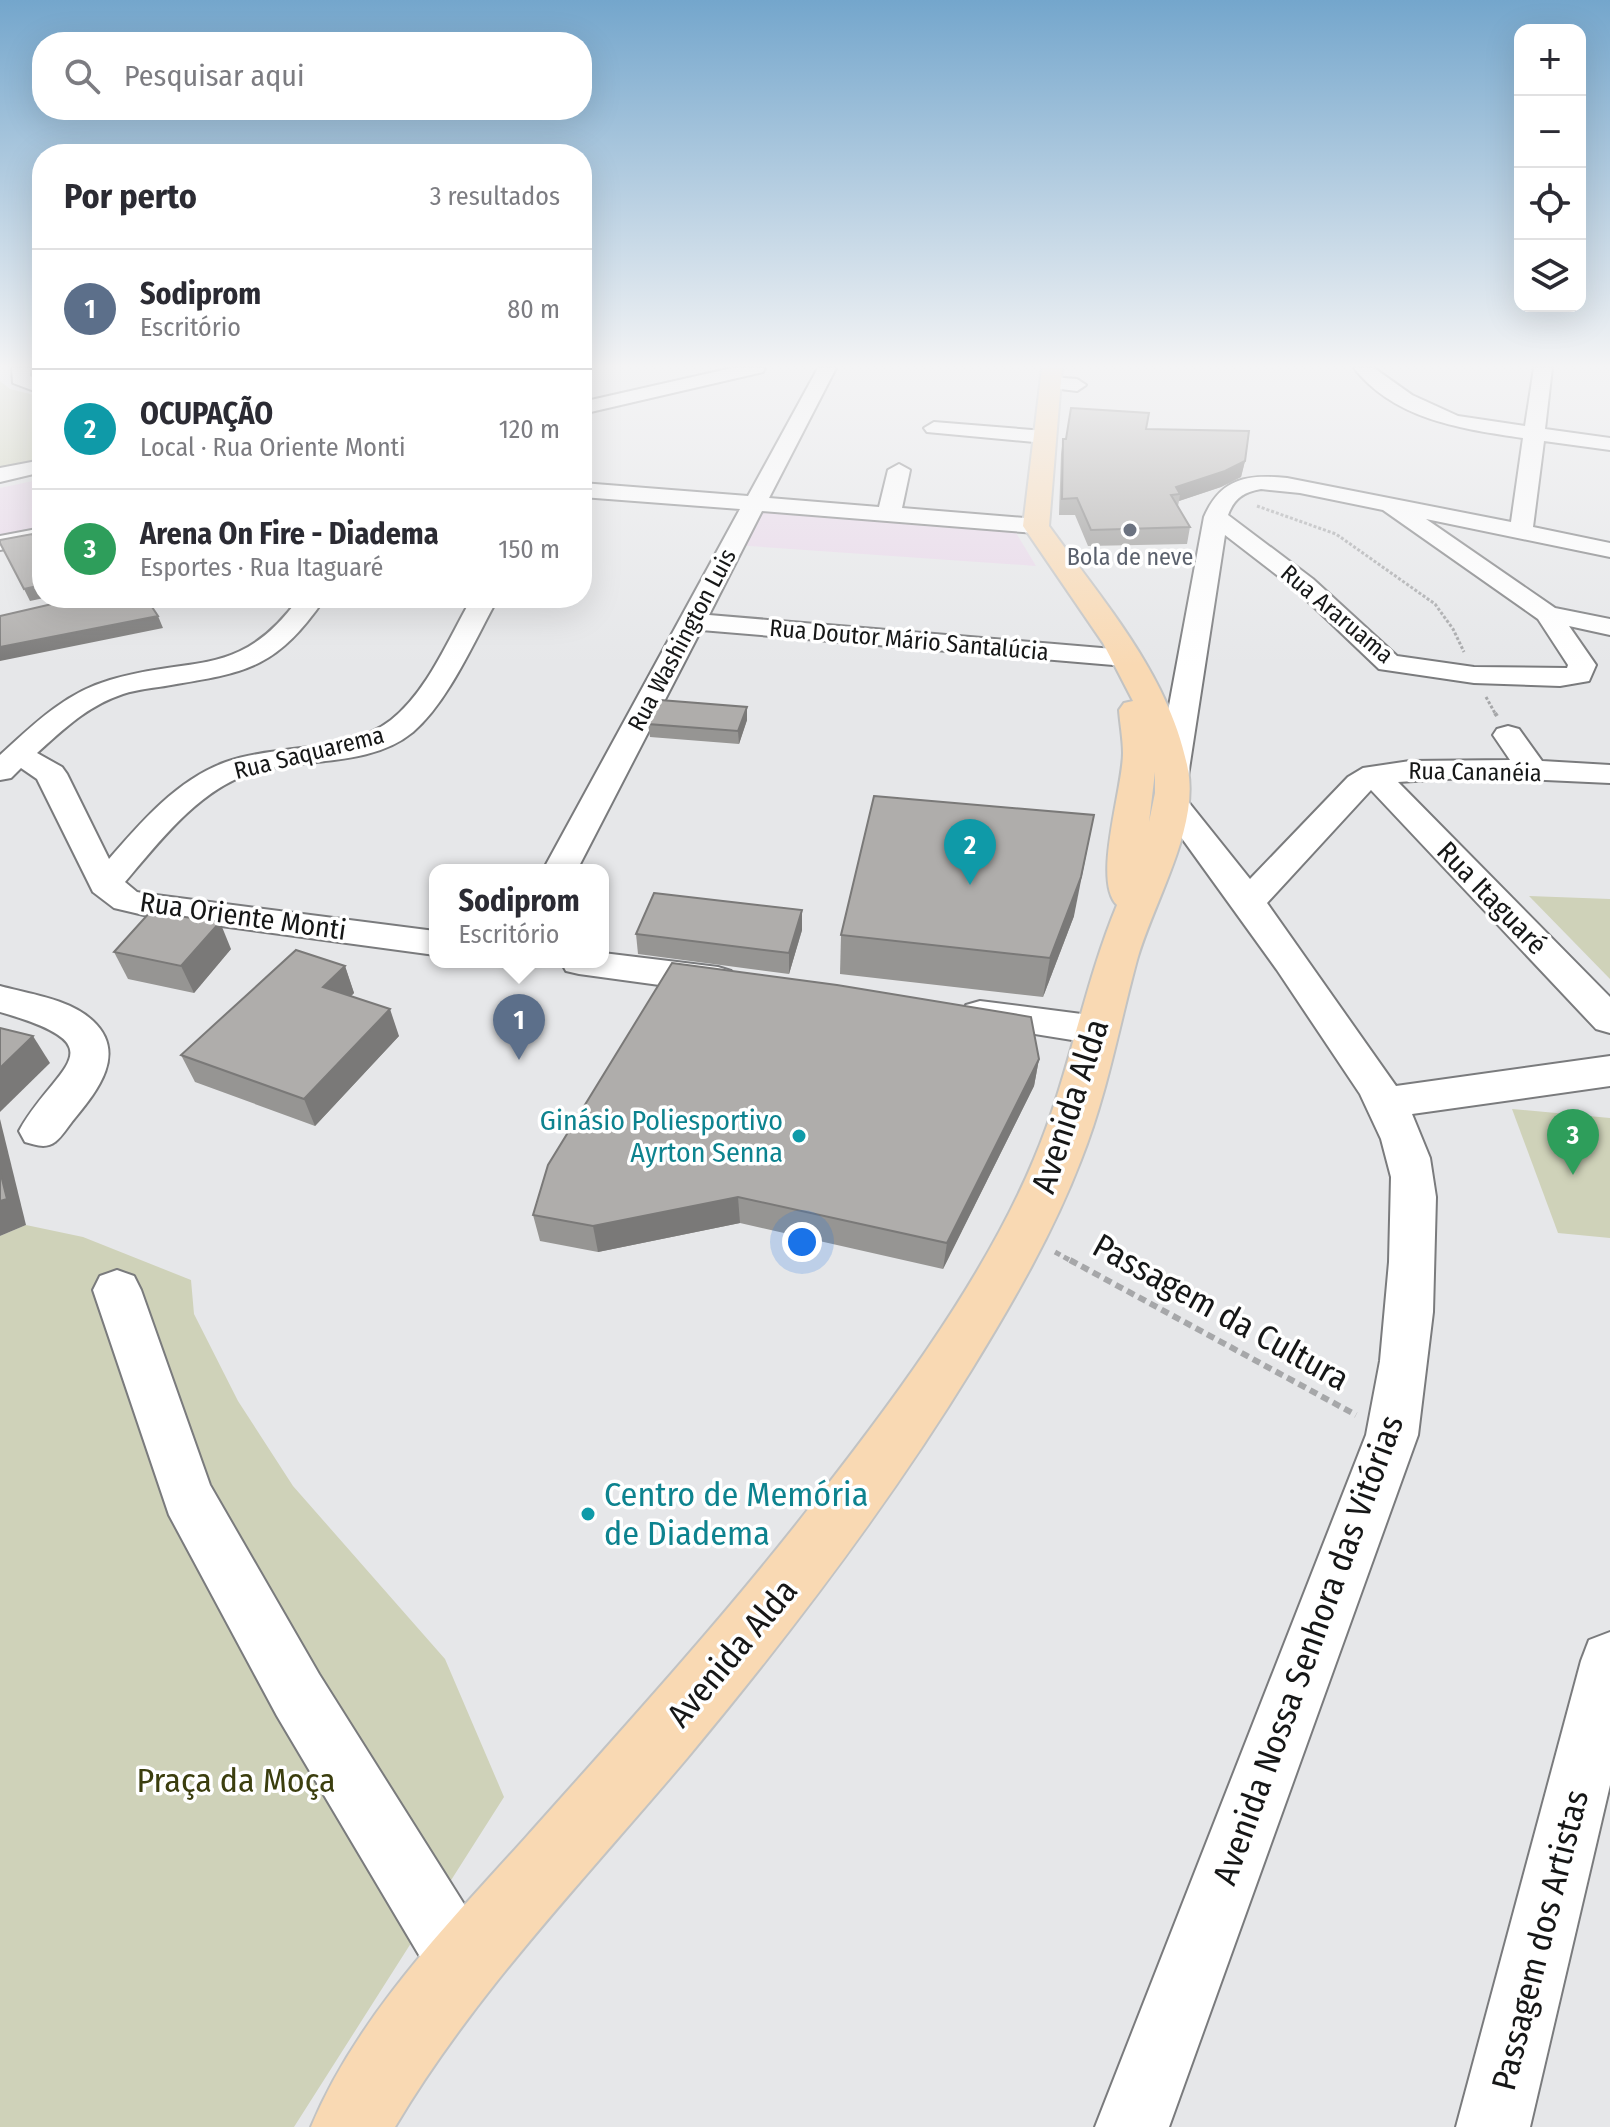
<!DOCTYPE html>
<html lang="pt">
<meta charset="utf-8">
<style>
body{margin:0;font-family:"Fira Sans Condensed",sans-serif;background:#f7f7f7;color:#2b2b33}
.controls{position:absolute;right:24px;top:24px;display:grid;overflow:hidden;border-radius:16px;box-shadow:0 8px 32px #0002}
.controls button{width:72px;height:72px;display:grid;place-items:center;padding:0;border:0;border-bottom:2px solid #e1e1e2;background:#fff;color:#2b2b33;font:40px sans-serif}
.you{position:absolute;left:802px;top:1242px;width:28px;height:28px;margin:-20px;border:6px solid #fff;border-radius:50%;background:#1a73e8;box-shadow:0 0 0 12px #1a73e833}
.badge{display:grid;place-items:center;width:52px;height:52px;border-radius:50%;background:#7c3aed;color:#fff;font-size:26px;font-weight:700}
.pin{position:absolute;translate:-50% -66px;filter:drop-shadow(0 2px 4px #0008)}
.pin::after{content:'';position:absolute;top:42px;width:28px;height:24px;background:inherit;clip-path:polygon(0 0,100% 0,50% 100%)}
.popup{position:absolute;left:429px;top:864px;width:180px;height:104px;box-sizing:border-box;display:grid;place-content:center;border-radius:16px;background:#fff;filter:drop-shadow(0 2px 6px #0005);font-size:26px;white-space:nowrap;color:#7c7c81}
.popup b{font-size:30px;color:#2b2b33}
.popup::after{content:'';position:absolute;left:50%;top:100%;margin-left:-16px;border:16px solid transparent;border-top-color:#fff}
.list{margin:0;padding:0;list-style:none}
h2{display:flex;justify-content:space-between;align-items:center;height:104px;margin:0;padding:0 32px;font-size:34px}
h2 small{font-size:26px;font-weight:400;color:#7c7c81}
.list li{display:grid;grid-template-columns:52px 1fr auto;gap:24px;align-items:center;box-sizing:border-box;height:120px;padding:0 32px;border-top:2px solid #e1e1e2}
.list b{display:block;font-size:30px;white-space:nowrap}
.list p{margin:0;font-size:26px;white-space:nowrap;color:#7c7c81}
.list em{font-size:26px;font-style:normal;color:#7c7c81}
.icon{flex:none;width:44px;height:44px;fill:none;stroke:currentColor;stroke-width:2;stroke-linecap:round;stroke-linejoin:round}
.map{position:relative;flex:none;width:1610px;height:2127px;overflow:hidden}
.search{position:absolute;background:#fff;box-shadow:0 8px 32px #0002;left:32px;top:32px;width:560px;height:88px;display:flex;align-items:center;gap:20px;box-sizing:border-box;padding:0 28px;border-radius:32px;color:#7c7c81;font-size:30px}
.panel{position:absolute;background:#fff;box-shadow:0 8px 32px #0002;left:32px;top:144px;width:560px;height:464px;border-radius:32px}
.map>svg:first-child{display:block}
.education{fill:#e8d7e9}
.green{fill:#cfd2b9}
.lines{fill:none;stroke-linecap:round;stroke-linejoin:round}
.minor-casing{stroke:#7a7b7d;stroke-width:4}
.major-casing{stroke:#c2c3c3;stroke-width:4}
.path-far3{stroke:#a6a7a9;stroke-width:3;stroke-dasharray:3 2;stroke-linecap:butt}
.path-far2{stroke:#a6a7a9;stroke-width:4;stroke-dasharray:5 3;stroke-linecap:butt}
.path-far1{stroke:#a6a7a9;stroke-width:5;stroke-dasharray:6 4;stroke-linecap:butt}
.path{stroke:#a6a7a9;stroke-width:6;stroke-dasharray:8 5;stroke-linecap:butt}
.minor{fill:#fff;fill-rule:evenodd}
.major{fill:#f9d9b3;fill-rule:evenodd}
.wall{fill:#969593}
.shaded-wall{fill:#7a7978}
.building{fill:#afadab;stroke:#7a7978;stroke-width:2}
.worship-dot{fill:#6b7280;stroke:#fff;stroke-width:3}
.culture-dot{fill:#0f9aa8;stroke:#fff;stroke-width:3}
.labels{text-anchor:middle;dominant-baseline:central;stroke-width:7;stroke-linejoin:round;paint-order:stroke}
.far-worship-label{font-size:24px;fill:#5b616d;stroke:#fff}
.far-street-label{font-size:24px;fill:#161717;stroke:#fff}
.street-label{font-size:28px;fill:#161717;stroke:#fff}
.culture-label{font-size:28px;fill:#0d838f;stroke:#fff;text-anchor:end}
.near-street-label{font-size:34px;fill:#161717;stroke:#fff}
.near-culture-label{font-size:34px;fill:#0d838f;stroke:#fff;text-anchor:start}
.near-park-label{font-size:34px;fill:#3b3e0e;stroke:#fff}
</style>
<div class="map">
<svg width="1610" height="2127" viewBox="0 0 1610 2127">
<rect width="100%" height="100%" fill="#e6e7e9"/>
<g class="education">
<polygon points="42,479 42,529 0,538 0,488"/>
<polygon points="756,506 1015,531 1036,566 735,545"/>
</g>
<g class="green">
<polygon points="0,381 10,389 42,397 42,461 0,470"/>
<polygon points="1529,896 1610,899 1610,979"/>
<polygon points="1512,1109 1610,1118 1610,1238 1558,1233"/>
<polygon points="26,1225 83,1237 191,1280 194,1314 238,1401 293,1486 445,1659 504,1797 294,2127 0,2127 0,1236"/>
</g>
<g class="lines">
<defs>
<g id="minor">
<polygon points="12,368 30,368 30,376 42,381 42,394 13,383"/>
<polygon points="732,368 765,368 763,372 582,414 582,402"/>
<polygon points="818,368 836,368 769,498 879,507 888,470 899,464 910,470 902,508 1036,519 1044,521 1048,526 1044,531 1036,533 762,511 709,615 1125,650 1135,652 1139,658 1135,664 1125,666 701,630 577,870 543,870 740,509 582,497 582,483 748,496"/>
<path d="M1354,368H1374L1412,395L1458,416L1525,426L1534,368H1552L1545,429L1610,438V450L1544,441L1533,527L1610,543V557L1426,519L1555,608L1610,619V635L1569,626L1596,665L1589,681L1560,686L1474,683L1379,669L1295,589L1225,535L1188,776L1183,783L1172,785L1161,783L1156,776L1204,517C1221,478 1247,474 1287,478L1511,522L1523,438C1463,429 1395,420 1354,368ZM1261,489L1300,493L1383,510L1538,619L1568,665L1567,668L1474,667L1397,656L1313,579L1228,515C1234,499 1243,492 1261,489Z"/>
<polygon points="1051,377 1077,379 1086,385 1077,391 1044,387 1042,383 1044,379"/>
<polygon points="934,422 1045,431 1055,437 1045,443 927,432 924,428"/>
<polygon points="42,460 42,472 0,482 0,468"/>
<polygon points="42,528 42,542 0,550 0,536"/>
<path d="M299,598H325C277,667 250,672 171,685C155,688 138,689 123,694C87,706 64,729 37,753L62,767L67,774L109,859C141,822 178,779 226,762C276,744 349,753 391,720C428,691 449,637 472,598H498C475,639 449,701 413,732C368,769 300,756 248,774C197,792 159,842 125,882L137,892L148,894L435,931V955L148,916L114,908L93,892L37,779L21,768L11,778L0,780V755C34,724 65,693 110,680C192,655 240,680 299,598Z"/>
<polygon points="1508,726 1519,729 1542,761 1610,765 1610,783 1480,777 1398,782 1610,997 1610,1033 1596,1029 1371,790 1267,903 1396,1086 1610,1056 1610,1086 1412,1114 1430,1158 1436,1197 1433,1312 1418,1435 1169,2127 1095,2127 1366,1435 1380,1361 1389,1262 1391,1177 1381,1139 1360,1094 1277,970 1155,801 1160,794 1171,791 1182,794 1250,879 1348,777 1363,768 1410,761 1510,760 1493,735 1497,729"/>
<polygon points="603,953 718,967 731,971 737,980 731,989 718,993 579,974 566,971 561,962 603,962"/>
<path d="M0,986C29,994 70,999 93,1021C127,1053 98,1090 75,1118C69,1125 62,1137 55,1142C46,1149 35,1145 25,1142L19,1131C55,1065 123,1047 0,1012Z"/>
<polygon points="980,1001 1097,1016 1111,1020 1116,1030 1111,1040 1097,1044 966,1023 961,1014 966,1005"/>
<polygon points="117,1270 134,1276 141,1290 210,1485 319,1674 486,1939 496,1963 486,1987 462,1997 438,1987 277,1716 169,1515 93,1290 100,1276"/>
<polygon points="1610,1632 1610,1785 1530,2127 1456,2127 1581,1661 1589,1640"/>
</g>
<path id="major" d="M1042,368H1062L1049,526C1102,600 1171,677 1188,770C1199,829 1153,903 1137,960C1119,1026 1107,1095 1081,1160C1053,1233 1013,1302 972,1369C888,1506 791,1633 688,1757C587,1877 475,1992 395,2127H311C357,2016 448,1924 527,1836C618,1734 710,1633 795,1526C880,1419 982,1285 1034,1159C1069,1077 1083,987 1117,905C1092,881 1123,788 1123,753C1123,739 1120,724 1119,710L1124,703L1133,701L1103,643L1023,526ZM1155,772V793L1149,822Z"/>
</defs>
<use href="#minor" class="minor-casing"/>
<use href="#major" class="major-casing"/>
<g class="path-far3">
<polyline points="1257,506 1336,534 1435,604 1453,629 1464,652"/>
<polyline points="1486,697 1496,715"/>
</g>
<polyline class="path-far2" points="1495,713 1497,716"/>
<polyline class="path-far1" points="1055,1252 1073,1262"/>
<polyline class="path" points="1070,1260 1356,1415"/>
<use href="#minor" class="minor"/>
<use href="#major" class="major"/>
</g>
<g class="wall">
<polygon points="1146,429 1245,461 1241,477 1221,487 1179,501 1178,506 1190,527 1187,544 1088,546 1075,515 1059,515 1061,454 1063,439"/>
<polygon points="747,720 739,744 650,737 648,724"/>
<polygon points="802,910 802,930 789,974 638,954 636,934"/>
<polygon points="1074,916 1043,997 840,974 841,935"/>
<polygon points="231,949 194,993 128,979 114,952"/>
<polygon points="345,966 354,993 351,996 399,1036 315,1126 195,1082 181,1055"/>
<polygon points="1039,1059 1034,1086 943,1269 740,1223 598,1252 540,1241 533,1215"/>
</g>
<g class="shaded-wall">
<polygon points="1245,461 1241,477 1221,487 1179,501 1180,494 1176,487"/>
<polygon points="42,585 42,598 44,598 30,601 24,589"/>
<polygon points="158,616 163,628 0,661 0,647"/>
<polygon points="747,707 747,720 739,744 738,731"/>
<polygon points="1094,815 1074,916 1043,997 1050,958"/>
<polygon points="802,910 802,930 789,974 789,953"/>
<polygon points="220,922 231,949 194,993 181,966"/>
<polygon points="345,966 354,993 333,1014 323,987"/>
<polygon points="390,1009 399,1036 315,1126 304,1099"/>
<polygon points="33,1036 50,1063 0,1112 0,1068"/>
<polygon points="1039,1059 1034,1086 943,1269 947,1243"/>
<polygon points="0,1119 26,1225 0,1236"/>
<polygon points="738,1197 740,1223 598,1252 593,1226"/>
</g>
<g class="building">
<polygon points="1071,408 1149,413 1146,429 1249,431 1245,461 1225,471 1176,487 1180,494 1171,495 1190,527 1091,530 1077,498 1062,499 1063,439 1066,439"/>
<polygon points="32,534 42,552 42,585 24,589 0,543 0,540"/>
<polygon points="78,598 146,598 158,616 0,647 0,616"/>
<polygon points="660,700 747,707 738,731 648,724"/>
<polygon points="874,796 1094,815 1081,877 1050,958 841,935"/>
<polygon points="654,893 802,910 789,953 636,934"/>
<polygon points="150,912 220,922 181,966 114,952"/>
<polygon points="296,950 345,966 323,987 390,1009 304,1099 181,1055"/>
<polygon points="672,963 837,985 1031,1017 1039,1059 947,1243 738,1197 593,1226 533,1215 548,1165"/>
<polygon points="0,1028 33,1036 0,1068"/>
<polygon points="0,1171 7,1199 0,1201"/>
</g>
<linearGradient id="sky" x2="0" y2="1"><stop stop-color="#74a6cc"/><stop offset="0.55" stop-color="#f4f4f5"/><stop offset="1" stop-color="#f4f4f5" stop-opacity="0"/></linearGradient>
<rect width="1610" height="666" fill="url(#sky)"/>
<circle class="worship-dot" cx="1130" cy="530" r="8"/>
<g class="culture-dot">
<circle cx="799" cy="1136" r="8"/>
<circle cx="588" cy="1514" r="8"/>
</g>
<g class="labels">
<g class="far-worship-label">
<text x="1130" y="557">Bola de neve</text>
</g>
<g class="far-street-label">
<text transform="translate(1337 614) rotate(40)">Rua Araruama</text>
<text transform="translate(682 640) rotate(-62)">Rua Washington Luis</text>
<text transform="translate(909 640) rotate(5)">Rua Doutor Mário Santalúcia</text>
<text transform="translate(309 753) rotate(-14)">Rua Saquarema</text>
<text transform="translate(1475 772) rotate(1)">Rua Cananéia</text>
</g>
<g class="street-label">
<text transform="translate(1492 898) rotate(46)">Rua Itaguaré</text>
<text transform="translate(243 916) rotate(8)">Rua Oriente Monti</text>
</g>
<g class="culture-label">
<text x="783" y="1120">Ginásio Poliesportivo<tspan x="783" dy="32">Ayrton Senna</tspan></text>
</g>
<g class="near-street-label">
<text transform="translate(1070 1106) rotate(-72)">Avenida Alda</text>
<text transform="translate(1221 1312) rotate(29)">Passagem da Cultura</text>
<text transform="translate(1308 1650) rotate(-70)">Avenida Nossa Senhora das Vitórias</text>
<text transform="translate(732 1653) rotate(-50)">Avenida Alda</text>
<text transform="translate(1540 1940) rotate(-76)">Passagem dos Artistas</text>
</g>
<g class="near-culture-label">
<text x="604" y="1494">Centro de Memória<tspan x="604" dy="39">de Diadema</tspan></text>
</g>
<g class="near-park-label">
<text x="236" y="1780">Praça da Moça</text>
</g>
</g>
</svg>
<div class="controls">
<button>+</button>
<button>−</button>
<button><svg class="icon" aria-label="locate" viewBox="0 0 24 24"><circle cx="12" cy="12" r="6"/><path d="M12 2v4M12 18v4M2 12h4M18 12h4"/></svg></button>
<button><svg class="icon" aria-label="layers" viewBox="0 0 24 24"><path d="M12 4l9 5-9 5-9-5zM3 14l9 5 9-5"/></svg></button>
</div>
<div class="you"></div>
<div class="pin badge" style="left:519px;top:1060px;background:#5c6f8a">1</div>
<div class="popup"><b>Sodiprom</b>Escritório</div>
<div class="pin badge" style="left:970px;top:885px;background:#0f9aa8">2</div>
<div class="pin badge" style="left:1573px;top:1175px;background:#2e9e5b">3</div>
<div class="search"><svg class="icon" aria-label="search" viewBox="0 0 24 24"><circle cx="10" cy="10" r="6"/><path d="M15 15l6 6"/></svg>Pesquisar aqui</div>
<section class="panel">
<h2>Por perto<small>3 resultados</small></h2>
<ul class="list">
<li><span class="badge" style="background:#5c6f8a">1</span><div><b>Sodiprom</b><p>Escritório</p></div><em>80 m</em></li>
<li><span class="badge" style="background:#0f9aa8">2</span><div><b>OCUPAÇÃO</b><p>Local · Rua Oriente Monti</p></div><em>120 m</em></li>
<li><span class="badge" style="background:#2e9e5b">3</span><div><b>Arena On Fire - Diadema</b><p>Esportes · Rua Itaguaré</p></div><em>150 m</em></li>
</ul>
</section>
</div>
